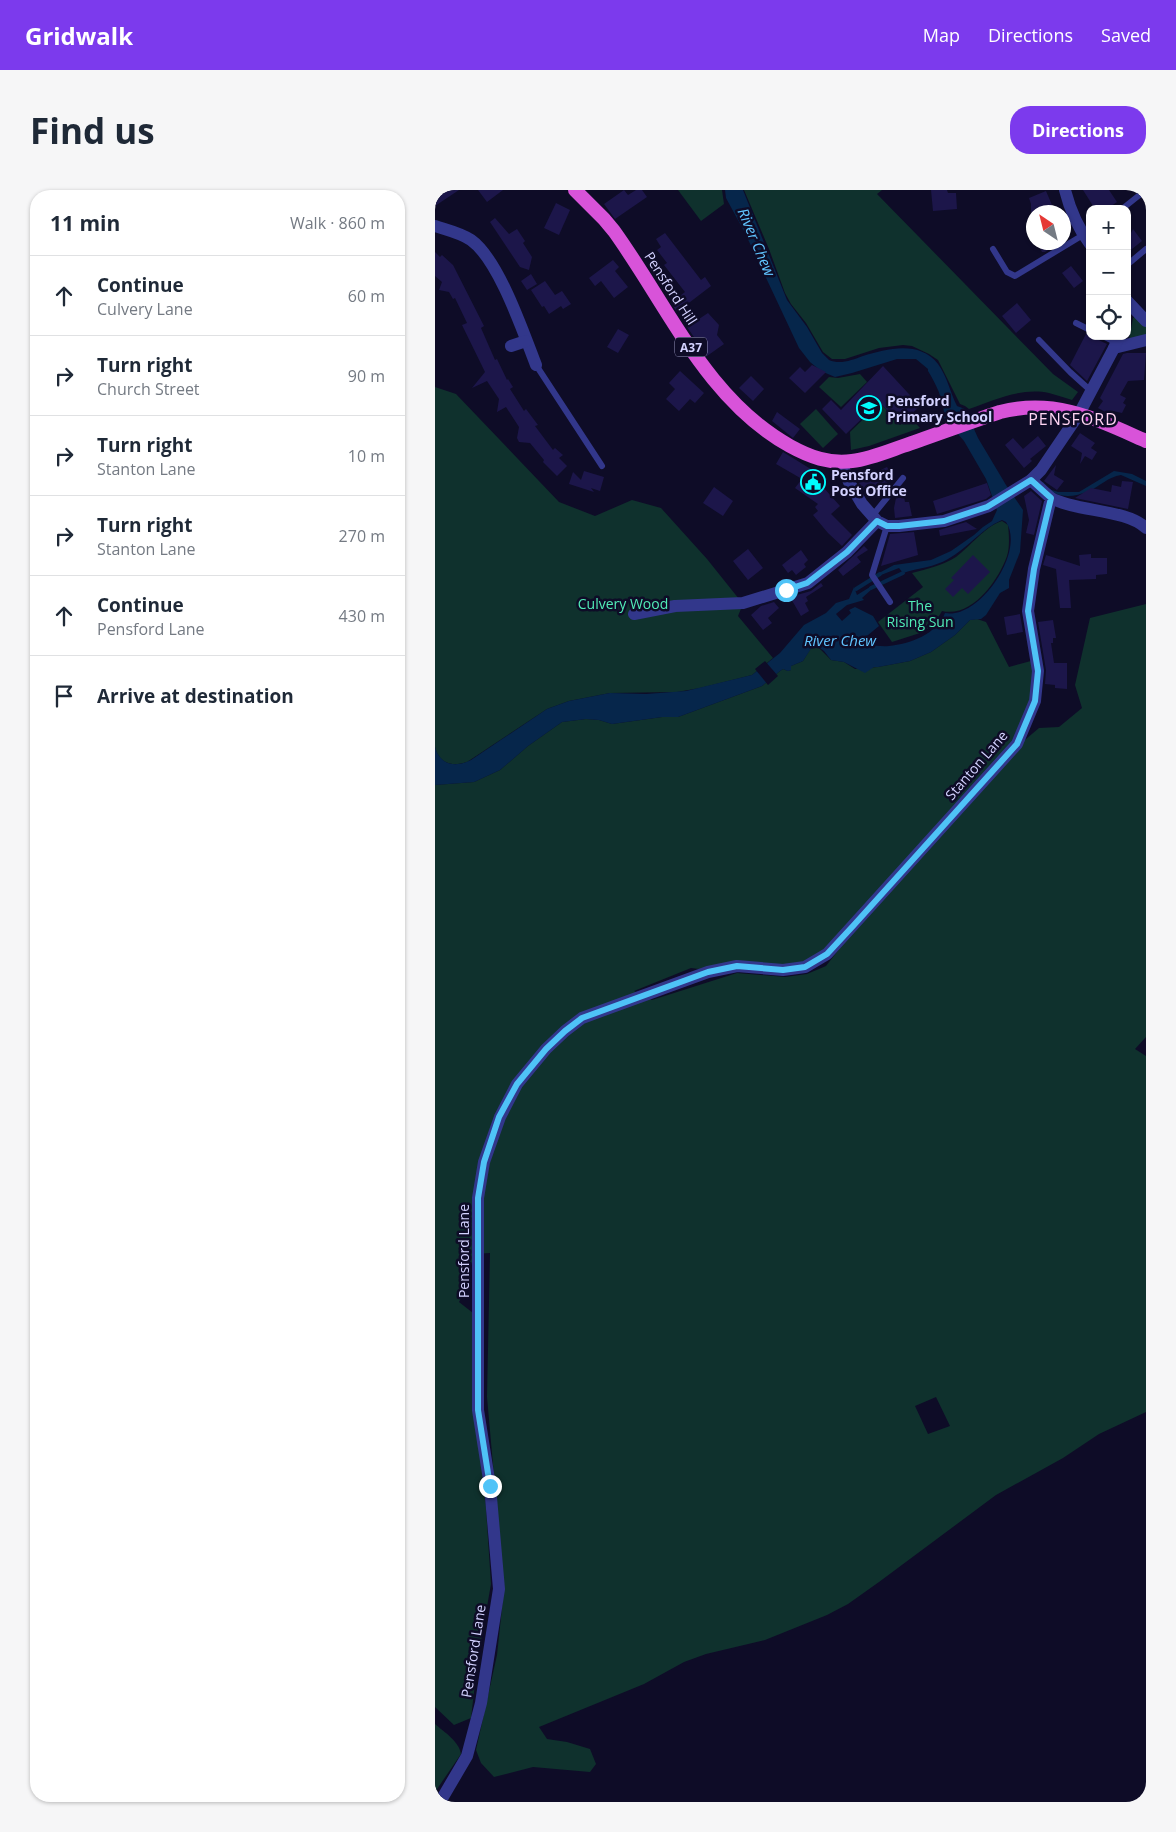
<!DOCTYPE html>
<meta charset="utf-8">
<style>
body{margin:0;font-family:"Open Sans",sans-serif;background:#f6f6f7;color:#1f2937}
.controls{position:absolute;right:15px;top:15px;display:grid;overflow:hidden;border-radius:10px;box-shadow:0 1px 4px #0004}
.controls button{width:45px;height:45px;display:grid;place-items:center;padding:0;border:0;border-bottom:1px solid #e0e1e3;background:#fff;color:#1f2937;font:25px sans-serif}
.compass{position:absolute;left:591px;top:15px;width:45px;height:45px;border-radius:50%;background:#fff;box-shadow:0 1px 4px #0004;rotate:325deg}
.stop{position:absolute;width:15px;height:15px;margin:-11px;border:4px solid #4fc3f7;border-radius:50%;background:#fff}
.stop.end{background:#4fc3f7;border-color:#fff;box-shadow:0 1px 5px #0008}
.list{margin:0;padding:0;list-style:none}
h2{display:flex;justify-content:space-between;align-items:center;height:65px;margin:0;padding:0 20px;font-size:21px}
h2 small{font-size:16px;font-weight:400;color:#747a83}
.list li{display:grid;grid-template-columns:32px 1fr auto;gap:15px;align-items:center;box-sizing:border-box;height:80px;padding:0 20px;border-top:1px solid #e0e1e3}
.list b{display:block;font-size:19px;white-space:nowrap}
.list p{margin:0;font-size:16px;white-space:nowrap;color:#747a83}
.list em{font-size:16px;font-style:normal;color:#747a83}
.icon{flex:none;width:28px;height:28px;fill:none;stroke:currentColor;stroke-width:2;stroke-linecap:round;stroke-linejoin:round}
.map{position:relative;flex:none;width:711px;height:1612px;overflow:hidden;border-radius:20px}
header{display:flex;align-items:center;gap:30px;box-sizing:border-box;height:70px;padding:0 25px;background:#7c3aed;color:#fff}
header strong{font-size:24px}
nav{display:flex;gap:28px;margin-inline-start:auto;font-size:18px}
.intro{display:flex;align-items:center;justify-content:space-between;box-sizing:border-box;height:120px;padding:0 30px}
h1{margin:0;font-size:35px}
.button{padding:12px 22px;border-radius:20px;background:#7c3aed;color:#fff;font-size:18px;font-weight:700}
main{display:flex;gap:30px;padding:0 30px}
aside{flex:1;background:#fff;border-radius:20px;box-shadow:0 1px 4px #0004}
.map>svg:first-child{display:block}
.green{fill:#0f312d;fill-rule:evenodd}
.water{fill:#06264b}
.pier{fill:#0e0c27}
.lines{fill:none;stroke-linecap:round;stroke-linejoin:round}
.stream{stroke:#06264b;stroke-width:4}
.building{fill:#1c164a}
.service{stroke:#32378b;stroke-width:6}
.minor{stroke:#32378b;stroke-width:12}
.trunk{stroke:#d853d9;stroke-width:14}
.route{stroke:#4fc3f7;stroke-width:6}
.labels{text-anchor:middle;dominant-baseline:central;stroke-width:5;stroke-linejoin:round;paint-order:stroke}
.shield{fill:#0e0c27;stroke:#9897be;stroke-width:1}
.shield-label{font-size:12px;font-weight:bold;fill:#d3d2ff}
.street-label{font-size:14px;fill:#d3d2ff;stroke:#0e0c27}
.poi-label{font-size:14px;font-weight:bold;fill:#d3d2ff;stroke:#0e0c27;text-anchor:start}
.park-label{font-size:14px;fill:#51ecb7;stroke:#0e0c27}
.water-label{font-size:15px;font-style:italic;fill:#60c4ff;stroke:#0e0c27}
.quarter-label{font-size:16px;letter-spacing:1px;fill:#ffd4f3;stroke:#0e0c27}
</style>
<header>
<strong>Gridwalk</strong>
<nav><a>Map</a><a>Directions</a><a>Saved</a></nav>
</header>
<div class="intro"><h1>Find us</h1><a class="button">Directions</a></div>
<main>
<aside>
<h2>11 min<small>Walk · 860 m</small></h2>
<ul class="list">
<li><svg class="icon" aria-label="ahead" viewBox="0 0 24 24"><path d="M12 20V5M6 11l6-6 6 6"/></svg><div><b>Continue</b><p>Culvery Lane</p></div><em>60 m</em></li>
<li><svg class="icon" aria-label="right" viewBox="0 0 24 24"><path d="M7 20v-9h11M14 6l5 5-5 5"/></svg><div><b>Turn right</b><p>Church Street</p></div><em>90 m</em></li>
<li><svg class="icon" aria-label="right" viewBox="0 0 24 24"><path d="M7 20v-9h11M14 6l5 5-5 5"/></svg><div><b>Turn right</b><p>Stanton Lane</p></div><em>10 m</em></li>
<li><svg class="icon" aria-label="right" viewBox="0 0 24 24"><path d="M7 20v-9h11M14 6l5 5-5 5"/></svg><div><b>Turn right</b><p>Stanton Lane</p></div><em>270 m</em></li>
<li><svg class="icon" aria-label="ahead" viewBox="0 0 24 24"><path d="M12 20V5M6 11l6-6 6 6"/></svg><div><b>Continue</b><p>Pensford Lane</p></div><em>430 m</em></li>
<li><svg class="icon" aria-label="arrive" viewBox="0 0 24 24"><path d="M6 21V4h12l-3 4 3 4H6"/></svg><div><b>Arrive at destination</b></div></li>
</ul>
</aside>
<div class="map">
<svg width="711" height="1612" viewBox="0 0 711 1612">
<rect width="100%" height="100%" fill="#0e0c27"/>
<g class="green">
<polygon points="243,0 287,0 289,14 266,31"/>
<path d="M309,0H447L442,4L618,184L643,202L637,210C630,208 622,205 614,203C587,197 559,210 534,219L530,216L525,214L503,170L494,164L477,156L468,155L444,158L410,169H397L388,162L371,133L356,114L350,103L334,59Z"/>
<polygon points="700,127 711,136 711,146 694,149 698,128"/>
<polygon points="425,184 432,192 406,217 384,197 394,187 403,188"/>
<path d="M0,197L21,204L124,312L160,326L197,310L226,318L272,369L308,414L303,426L338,468L317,485L265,498L242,502L175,503L134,511L112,519L32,572C16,577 4,573 0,557Z"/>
<polygon points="445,213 465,235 476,228 485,238 434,256 416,260 415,242"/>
<polygon points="381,219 403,244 388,258 365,234"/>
<path d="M567,331L573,335C574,344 575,357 572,366C563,391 537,428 507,421L498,436L485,443L457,452L443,432L488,397L477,383C492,379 509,375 521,367C536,356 549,337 567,331Z"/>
<path d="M711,414V847L700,859L711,866V1222L664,1244L628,1268L561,1305L444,1392L413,1414L392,1425L330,1450L271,1464L249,1472L209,1494L104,1537L112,1549L132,1552L155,1559L161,1574L155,1582L98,1577L59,1587L46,1573L41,1560L62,1465L69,1399L52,1207L55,1063L39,1064L29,1102L24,1112L38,1123L56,1394L43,1468L36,1528L19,1535L0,1517V595L39,592L65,580L93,556L127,532L151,529L164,530L177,534L227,527H243L327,496L345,481L348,479L353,481L356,480V476L368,471L379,453L396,470L409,472L420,479L443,477L475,471L496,462L520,445L535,430L542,429L551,432L574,477L596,471C606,498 591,527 581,553L390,762L370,774L272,780L256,778L199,801L217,810L302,783L350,787L372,784L391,776L419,740L584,555L604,538L624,537L647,518L640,495L655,428ZM501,1207L515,1236L493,1244L480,1216Z"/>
<path d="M0,1534C9,1542 24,1551 26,1564L0,1602Z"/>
</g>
<g class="water">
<path d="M290,0H308L352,110L372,137L387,163L394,170C405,175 417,170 428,166C452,159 484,150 503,174C512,186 515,202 522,216L530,219L543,248L571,295L588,320L585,362L574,390V398L565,403L551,425L546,429L535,430L520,445L496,462L475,471L443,477H439L430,483L409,472L396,470L389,461L379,454L368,471L356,476V480L353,481L348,479L345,481L327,496L243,527H227L177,534L164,530L151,529L127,532L93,556L65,580L39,592L0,595V557C5,575 20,578 36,570L112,519L134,511L175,503L211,504L251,501L317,485L345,463L369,435L391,423L401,413L414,409L419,397L422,405L435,397L437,399L427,408L429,410L412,415L401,424L407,431L416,423L414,420L420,417L438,426L444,436L427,450L424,453L425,456C435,454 444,457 454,456C475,454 502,444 510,423C544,430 591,361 571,332L567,330C546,339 533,358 513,369C500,377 483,378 468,383L464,378L446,385L444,383L459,375L496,370L516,361L539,345L548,337L557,331L562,320L551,289L529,251L509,228C510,212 501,194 493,181V179L481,169H462L417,183L400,187L386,181L375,172L364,158L310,43L291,8Z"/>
<path d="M679,281L697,284L711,291V296L686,285C673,287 665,296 654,301C635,309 620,308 606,293L608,292L614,299L623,302H644Z"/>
</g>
<polygon class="pier" points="330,471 343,486 333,495 320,479"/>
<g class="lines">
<g class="stream">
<polyline points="436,398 468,383"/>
<polyline points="421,399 445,384"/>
</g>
</g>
<g class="building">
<polygon points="0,0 24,0 0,16"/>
<polygon points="43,0 68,0 52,12"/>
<polygon points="189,0 193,5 201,0 207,0 212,7 180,29 169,14"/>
<polygon points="496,0 512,0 513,3 521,3 522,19 498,21"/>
<polygon points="648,0 674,0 682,12 672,19 660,19"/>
<polygon points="611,1 620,22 596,22 596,14 594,8"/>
<polygon points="121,13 135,20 124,45 109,38"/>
<polygon points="60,28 74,44 82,39 90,51 88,53 97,67 94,80 85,77 55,32"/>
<polygon points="698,39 707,51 692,63 692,51"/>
<polygon points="230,43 266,90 270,87 276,96 242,122 236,113 250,102 229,75 232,73 222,60 226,57 221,49"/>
<polygon points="602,52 626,52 610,62 607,62"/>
<polygon points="0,62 5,67 7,65 18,75 49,136 46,138 60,170 62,169 72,190 73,189 78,197 75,199 89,221 91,219 103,235 100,236 118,260 120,258 128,265 124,268 132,276 122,286 108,272 109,270 95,253 84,252 82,248 84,237 71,217 62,222 64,209 52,191 37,198 50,182 27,135 32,133 20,108 18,109 14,102 4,100 7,92 0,86"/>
<polygon points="178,70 184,77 180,81 193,97 179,108 166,91 160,96 154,88"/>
<polygon points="636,76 648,91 639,98 627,83"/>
<polygon points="96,84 102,94 92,100 86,91"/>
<polygon points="110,91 120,105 127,101 136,114 128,119 126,116 114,124 109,116 107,117 96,100"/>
<polygon points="582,113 596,130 581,143 567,126"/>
<polygon points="273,123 284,135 282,145 289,154 272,166 252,137"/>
<polygon points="183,139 194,145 183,163 172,157"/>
<polygon points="651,144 672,154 652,191 635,175"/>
<polygon points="692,163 711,163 709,190 693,191 685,205 691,208 688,213 691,215 687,223 678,221 676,225 663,218 668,211 665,208 688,164"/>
<polygon points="377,175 391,182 370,203 354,188 365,177 370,182"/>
<polygon points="448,176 485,216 466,234 444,212 411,244 387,219 396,210 406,220"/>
<polygon points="245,181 269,203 260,213 255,209 244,221 231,209 240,199 234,193"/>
<polygon points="316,186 329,199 318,211 304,198"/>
<polygon points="342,222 365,239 358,248 337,231"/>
<polygon points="645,243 660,253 656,258 662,262 657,270 650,266 645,274 647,263 636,256"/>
<polygon points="603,246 611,256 595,269 597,271 589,278 570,255 578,248 588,259"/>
<polygon points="348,262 392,289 387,296 405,316 396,324 417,345 407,356 393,343 378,325 383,321 380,317 383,314 360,298 367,289 341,274"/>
<polygon points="621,275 619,285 629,291 622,300 609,291"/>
<polygon points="452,277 458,288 433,308 424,293 433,286"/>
<polygon points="149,281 169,287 165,301 156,298 159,302 134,294 138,282 146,290"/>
<polygon points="687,291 698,292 693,319 640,308 656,298 676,302 677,295 686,297"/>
<polygon points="552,293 556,305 551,309 502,324 498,311"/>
<polygon points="279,297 298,311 288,326 268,313"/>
<polygon points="596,301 607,311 599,345 591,343 594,330 589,306"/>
<polygon points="469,307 470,312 474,312 477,326 460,328 459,318 461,308"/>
<polygon points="531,332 542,339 505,346 504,340"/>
<polygon points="479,342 483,365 446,376 455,344"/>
<polygon points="429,356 433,360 422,367 426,372 408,386 403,380"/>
<polygon points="313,359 328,378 313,390 298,371"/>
<polygon points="366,360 373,370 369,374 371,377 361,385 357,380 353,383 347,375"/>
<polygon points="656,364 656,368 672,368 672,384 661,385 661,389 634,390 636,418 625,418 621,379 608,375 611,365 645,376 644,365"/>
<polygon points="538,365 555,382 533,404 527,398 518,407 510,399 519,390 516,388"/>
<polygon points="386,393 388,396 371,407 373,411 370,413 374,421 366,426 355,407 376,401"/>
<polygon points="339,412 344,418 333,428 337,433 328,440 316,425 326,416"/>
<polygon points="585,424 588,442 572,445 569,427"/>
<polygon points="618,430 621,448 618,448 618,453 616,453 619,473 632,473 632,499 620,498 620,495 610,494 611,480 603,432"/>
</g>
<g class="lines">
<g class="service">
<polyline points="687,19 707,3"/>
<polyline points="558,59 572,82 580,86 648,45"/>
<polyline points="692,75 711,59"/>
<polyline points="641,133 655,140"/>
<polyline points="668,146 682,153"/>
<polyline points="604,150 635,182 656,201"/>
<polyline points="101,175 167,276"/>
<polyline points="438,325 468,288"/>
<polyline points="452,336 437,385 455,412"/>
</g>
<g class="minor">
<path d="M630,0C635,20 643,38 655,54"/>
<path d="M0,36C12,40 26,43 36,50C64,70 88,142 101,175"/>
<polyline points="692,111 711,131"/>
<polyline points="76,156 91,151"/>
<polyline points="679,158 711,150"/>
<polyline points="406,272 414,292 427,314 442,331 452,336 464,336 509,331 554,316 596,290 606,280 644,224 679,158 684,146"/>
<path d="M616,308C642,322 691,319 711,338"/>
<polyline points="199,424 240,416 308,413 373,393 412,362 442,331"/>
<polyline points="5,1612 32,1566 46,1513 64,1399 55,1296 43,1220 43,1008 49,972 65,927 82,894 111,859 130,841 147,828 273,782 302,776 348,780 370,777 392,764 582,554 600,511 603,481 593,421 599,379 616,308 596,290"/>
</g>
<path class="trunk" d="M140,0L169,29L179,41C233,116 272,210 355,256C375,267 394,274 417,271C434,269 451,262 468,256C500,245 532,233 565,222C620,208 661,229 711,251"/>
</g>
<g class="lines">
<polyline class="route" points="55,1296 43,1220 43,1008 49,972 64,927 82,894 111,859 130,841 147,828 273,782 302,776 348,780 370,777 392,764 418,736 582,554 600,511 603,481 593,421 599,379 616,308 596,290 552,317 509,331 464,336 452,336 442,331 412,362 372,393 351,400"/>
</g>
<defs>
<symbol id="school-ring" viewBox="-11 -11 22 22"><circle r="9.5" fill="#0e0c27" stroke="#00fbfd" stroke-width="1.5"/><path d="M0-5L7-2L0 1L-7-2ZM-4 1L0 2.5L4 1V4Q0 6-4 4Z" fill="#00fbfd"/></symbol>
<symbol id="civic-ring" viewBox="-11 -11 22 22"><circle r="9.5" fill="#0e0c27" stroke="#00fbfd" stroke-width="1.5"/><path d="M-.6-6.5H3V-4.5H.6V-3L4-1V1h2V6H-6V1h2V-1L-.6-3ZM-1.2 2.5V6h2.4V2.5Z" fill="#00fbfd"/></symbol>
</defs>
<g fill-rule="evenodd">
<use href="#school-ring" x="420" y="204" width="28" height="28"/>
<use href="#civic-ring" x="364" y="278" width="28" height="28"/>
</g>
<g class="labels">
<rect class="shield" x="240" y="147.5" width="32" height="19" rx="4"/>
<g class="shield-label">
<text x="256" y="157">A37</text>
</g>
<g class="street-label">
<text transform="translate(236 98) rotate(57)">Pensford Hill</text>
<text transform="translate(541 575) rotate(-49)">Stanton Lane</text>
<text transform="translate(28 1061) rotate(-90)">Pensford Lane</text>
<text transform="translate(38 1461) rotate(-81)">Pensford Lane</text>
</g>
<g class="poi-label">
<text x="452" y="210">Pensford<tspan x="452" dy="16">Primary School</tspan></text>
<text x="396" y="284">Pensford<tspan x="396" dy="16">Post Office</tspan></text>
</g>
<g class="park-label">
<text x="188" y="413">Culvery Wood</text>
<text x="485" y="415">The<tspan x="485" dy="16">Rising Sun</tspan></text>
</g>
<g class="water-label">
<text transform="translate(322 52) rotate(67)">River Chew</text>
<text x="405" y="450">River Chew</text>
</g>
<g class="quarter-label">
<text x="638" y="229">PENSFORD</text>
</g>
</g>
</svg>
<div class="controls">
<button>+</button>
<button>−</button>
<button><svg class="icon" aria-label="locate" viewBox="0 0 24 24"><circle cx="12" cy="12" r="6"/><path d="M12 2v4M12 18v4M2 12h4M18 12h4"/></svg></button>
</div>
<svg class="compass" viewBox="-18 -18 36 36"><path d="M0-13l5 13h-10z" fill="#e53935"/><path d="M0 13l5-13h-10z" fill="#747a83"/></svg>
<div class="stop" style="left:351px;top:400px"></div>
<div class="stop end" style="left:55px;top:1296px"></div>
</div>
</main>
